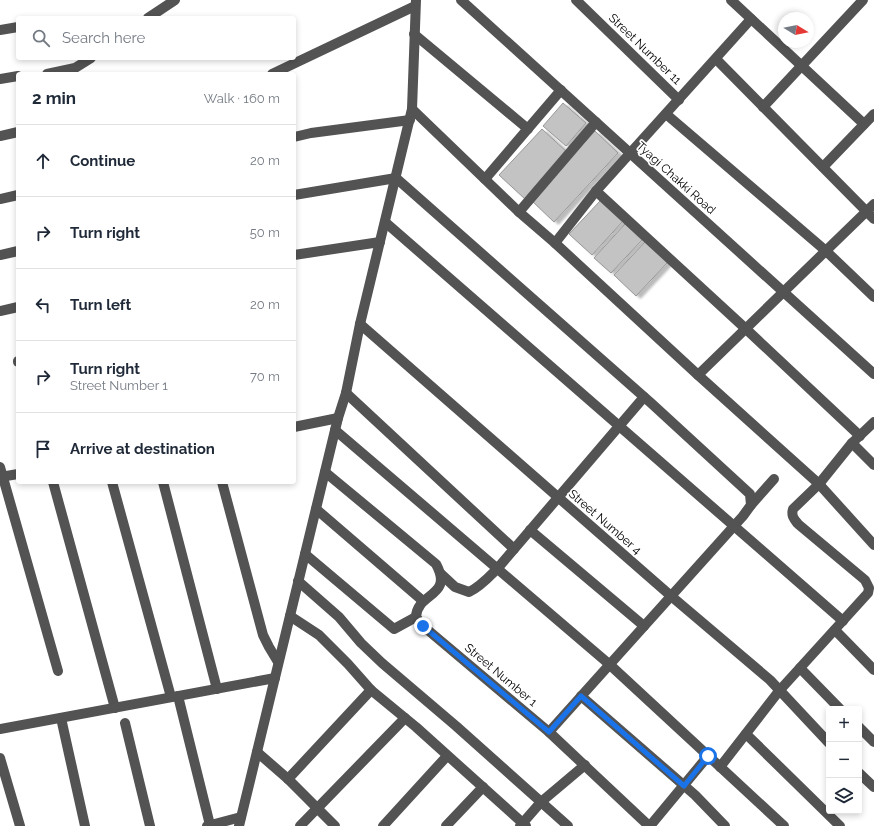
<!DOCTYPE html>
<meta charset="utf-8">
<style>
body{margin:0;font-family:Raleway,sans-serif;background:#f6f6f7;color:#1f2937}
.controls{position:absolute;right:12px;bottom:12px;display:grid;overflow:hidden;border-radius:4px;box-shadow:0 2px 6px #0003}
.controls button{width:36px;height:36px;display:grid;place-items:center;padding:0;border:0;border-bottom:1px solid #e0e1e3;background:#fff;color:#1f2937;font:20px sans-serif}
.compass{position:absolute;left:778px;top:12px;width:36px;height:36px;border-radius:50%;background:#fff;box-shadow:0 2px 6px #0003;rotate:100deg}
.stop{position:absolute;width:12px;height:12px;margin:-9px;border:3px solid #1a73e8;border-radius:50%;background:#fff}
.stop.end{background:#1a73e8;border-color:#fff;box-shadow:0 1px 4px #0008}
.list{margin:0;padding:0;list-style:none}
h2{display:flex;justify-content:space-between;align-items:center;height:52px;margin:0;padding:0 16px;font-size:17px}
h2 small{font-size:13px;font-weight:400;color:#747a83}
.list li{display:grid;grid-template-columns:26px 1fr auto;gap:12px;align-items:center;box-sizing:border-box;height:72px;padding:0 16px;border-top:1px solid #e0e1e3}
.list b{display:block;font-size:15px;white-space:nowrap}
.list p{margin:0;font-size:13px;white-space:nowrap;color:#747a83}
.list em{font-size:13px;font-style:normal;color:#747a83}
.icon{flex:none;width:22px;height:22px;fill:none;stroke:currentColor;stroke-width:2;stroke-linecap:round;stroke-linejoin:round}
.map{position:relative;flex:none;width:874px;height:826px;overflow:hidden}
.search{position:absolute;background:#fff;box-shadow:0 2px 6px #0003;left:16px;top:16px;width:280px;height:44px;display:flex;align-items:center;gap:10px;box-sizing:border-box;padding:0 14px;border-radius:4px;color:#747a83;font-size:15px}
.panel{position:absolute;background:#fff;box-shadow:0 2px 6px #0003;left:16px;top:72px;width:280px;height:412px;border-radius:4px}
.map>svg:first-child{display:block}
.building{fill:#c3c3c3;stroke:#979797;filter:url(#shadow)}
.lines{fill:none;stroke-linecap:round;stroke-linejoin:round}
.minor{stroke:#535353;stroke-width:10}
.route{stroke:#1a73e8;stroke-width:5}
.labels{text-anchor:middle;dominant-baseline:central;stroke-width:3.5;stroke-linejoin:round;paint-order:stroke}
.street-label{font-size:12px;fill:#000;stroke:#fff}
</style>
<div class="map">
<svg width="874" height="826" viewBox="0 0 874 826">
<defs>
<filter id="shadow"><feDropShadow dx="4.5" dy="2.5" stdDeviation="1" flood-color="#0004"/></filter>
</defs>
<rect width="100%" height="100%" fill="#fff"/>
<g class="building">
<polygon points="563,103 586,123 566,146 543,126"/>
<polygon points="542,129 568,153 525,199 499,175"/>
<polygon points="595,131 618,153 554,222 531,200"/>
<polygon points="601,200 623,221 592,255 569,234"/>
<polygon points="625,224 642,240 611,273 594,258"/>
<polygon points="646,241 668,262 636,296 614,275"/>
</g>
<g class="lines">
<g class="minor">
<polyline points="461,0 874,374"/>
<polyline points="576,0 679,100"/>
<polyline points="731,0 864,124"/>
<polyline points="148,18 175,0"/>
<polyline points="0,30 18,27"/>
<polyline points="414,34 528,129"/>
<polyline points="716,59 874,219"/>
<polyline points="47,74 75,68 91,58"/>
<polyline points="272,74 415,6"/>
<polyline points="0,79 18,76"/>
<polyline points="763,107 863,0"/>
<polyline points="412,109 519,212 555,243 698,375 819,484 874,545"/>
<polyline points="666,114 826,251 874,297"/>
<polyline points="0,136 18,132"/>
<polyline points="294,137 311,133 410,120"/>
<polyline points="823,167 874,114"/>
<polyline points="485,179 561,90"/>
<polyline points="596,191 746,329 860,436"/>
<polyline points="294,195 396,178 651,403 750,494 751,505 743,516 549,732"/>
<polyline points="0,199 18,195"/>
<polyline points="519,212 596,122"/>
<polyline points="385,222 843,621"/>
<polyline points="555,243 596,191 751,19"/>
<polyline points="0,255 18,251"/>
<polyline points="294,255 380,242"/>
<polyline points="0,311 18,307"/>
<polyline points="360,324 671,596 770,680 829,743"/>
<polyline points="18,361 18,362"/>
<polyline points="698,375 874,204"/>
<polyline points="346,393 514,549"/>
<polyline points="294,427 338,418"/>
<polyline points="335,430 609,664 784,826"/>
<polyline points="852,443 874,465"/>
<polyline points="0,467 58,671"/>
<path d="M325,472L436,564C454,597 417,592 416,617L423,626L549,732L649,826"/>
<polyline points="0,477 18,474"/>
<polyline points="53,482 115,708"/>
<polyline points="112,482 171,697"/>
<polyline points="163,482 217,689"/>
<polyline points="222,482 263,635 269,647 278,662"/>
<polyline points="751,505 774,479"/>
<polyline points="316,509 423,601"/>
<polyline points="530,530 644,626"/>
<polyline points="305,554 394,629 416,617"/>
<path d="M441,574L455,587L469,592C480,587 489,577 497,569L644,397"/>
<polyline points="298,581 339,617 361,643 382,663 456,726 568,826"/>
<polyline points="290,616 319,635 348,664 371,690 416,727 526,826"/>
<polyline points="835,630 874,670"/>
<polyline points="800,668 840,709"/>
<polyline points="178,696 210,825"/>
<polyline points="581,696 695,795 725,826"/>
<polyline points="61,718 85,826"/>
<polyline points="125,723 150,826"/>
<polyline points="859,727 874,742"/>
<polyline points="0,729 275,678"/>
<polyline points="746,734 840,826"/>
<polyline points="257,752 288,779 335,826"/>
<polyline points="0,758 20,826"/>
<path d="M720,767L779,691L868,593L869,588L865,580L798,524C794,519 791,516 793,509L819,484L852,443L874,422"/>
<polyline points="859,773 874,787"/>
<polyline points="288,779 371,690"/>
<polyline points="207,826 241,817"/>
<polyline points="239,826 338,418 346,393 360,324 412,109 416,0"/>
<polyline points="300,826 405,718"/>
<polyline points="383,826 447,756"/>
<polyline points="446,826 483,787"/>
<polyline points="520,826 541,802 585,765"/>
<polyline points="650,826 708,756"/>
</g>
</g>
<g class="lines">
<polyline class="route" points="423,626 549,732 581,696 684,786 708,756"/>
</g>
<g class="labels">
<g class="street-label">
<text transform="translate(645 49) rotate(44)">Street Number 11</text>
<text transform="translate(676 178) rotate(42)">Tyagi Chakki Road</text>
<text transform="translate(605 522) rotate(41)">Street Number 4</text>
<text transform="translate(501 675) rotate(40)">Street Number 1</text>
</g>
</g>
</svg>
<div class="controls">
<button>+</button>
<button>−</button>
<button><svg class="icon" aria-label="layers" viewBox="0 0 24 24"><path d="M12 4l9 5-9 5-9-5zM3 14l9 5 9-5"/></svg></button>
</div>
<svg class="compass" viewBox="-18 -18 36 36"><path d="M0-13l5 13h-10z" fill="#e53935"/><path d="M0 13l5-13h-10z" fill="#747a83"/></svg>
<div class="stop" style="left:708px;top:756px"></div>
<div class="stop end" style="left:423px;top:626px"></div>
<div class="search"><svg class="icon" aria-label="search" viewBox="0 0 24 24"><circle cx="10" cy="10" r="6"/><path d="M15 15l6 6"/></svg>Search here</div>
<section class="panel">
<h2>2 min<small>Walk · 160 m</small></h2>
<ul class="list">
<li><svg class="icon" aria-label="ahead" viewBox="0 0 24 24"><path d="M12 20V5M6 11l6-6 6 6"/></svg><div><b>Continue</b></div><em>20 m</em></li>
<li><svg class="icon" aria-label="right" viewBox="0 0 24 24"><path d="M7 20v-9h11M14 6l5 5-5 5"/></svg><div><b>Turn right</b></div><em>50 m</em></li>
<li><svg class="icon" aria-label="left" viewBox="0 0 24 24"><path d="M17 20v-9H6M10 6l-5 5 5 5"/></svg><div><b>Turn left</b></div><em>20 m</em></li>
<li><svg class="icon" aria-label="right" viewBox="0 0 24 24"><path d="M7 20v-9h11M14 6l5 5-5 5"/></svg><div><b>Turn right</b><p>Street Number 1</p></div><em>70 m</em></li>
<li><svg class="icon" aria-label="arrive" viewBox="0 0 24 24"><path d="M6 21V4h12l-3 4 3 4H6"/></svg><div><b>Arrive at destination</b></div></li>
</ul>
</section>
</div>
